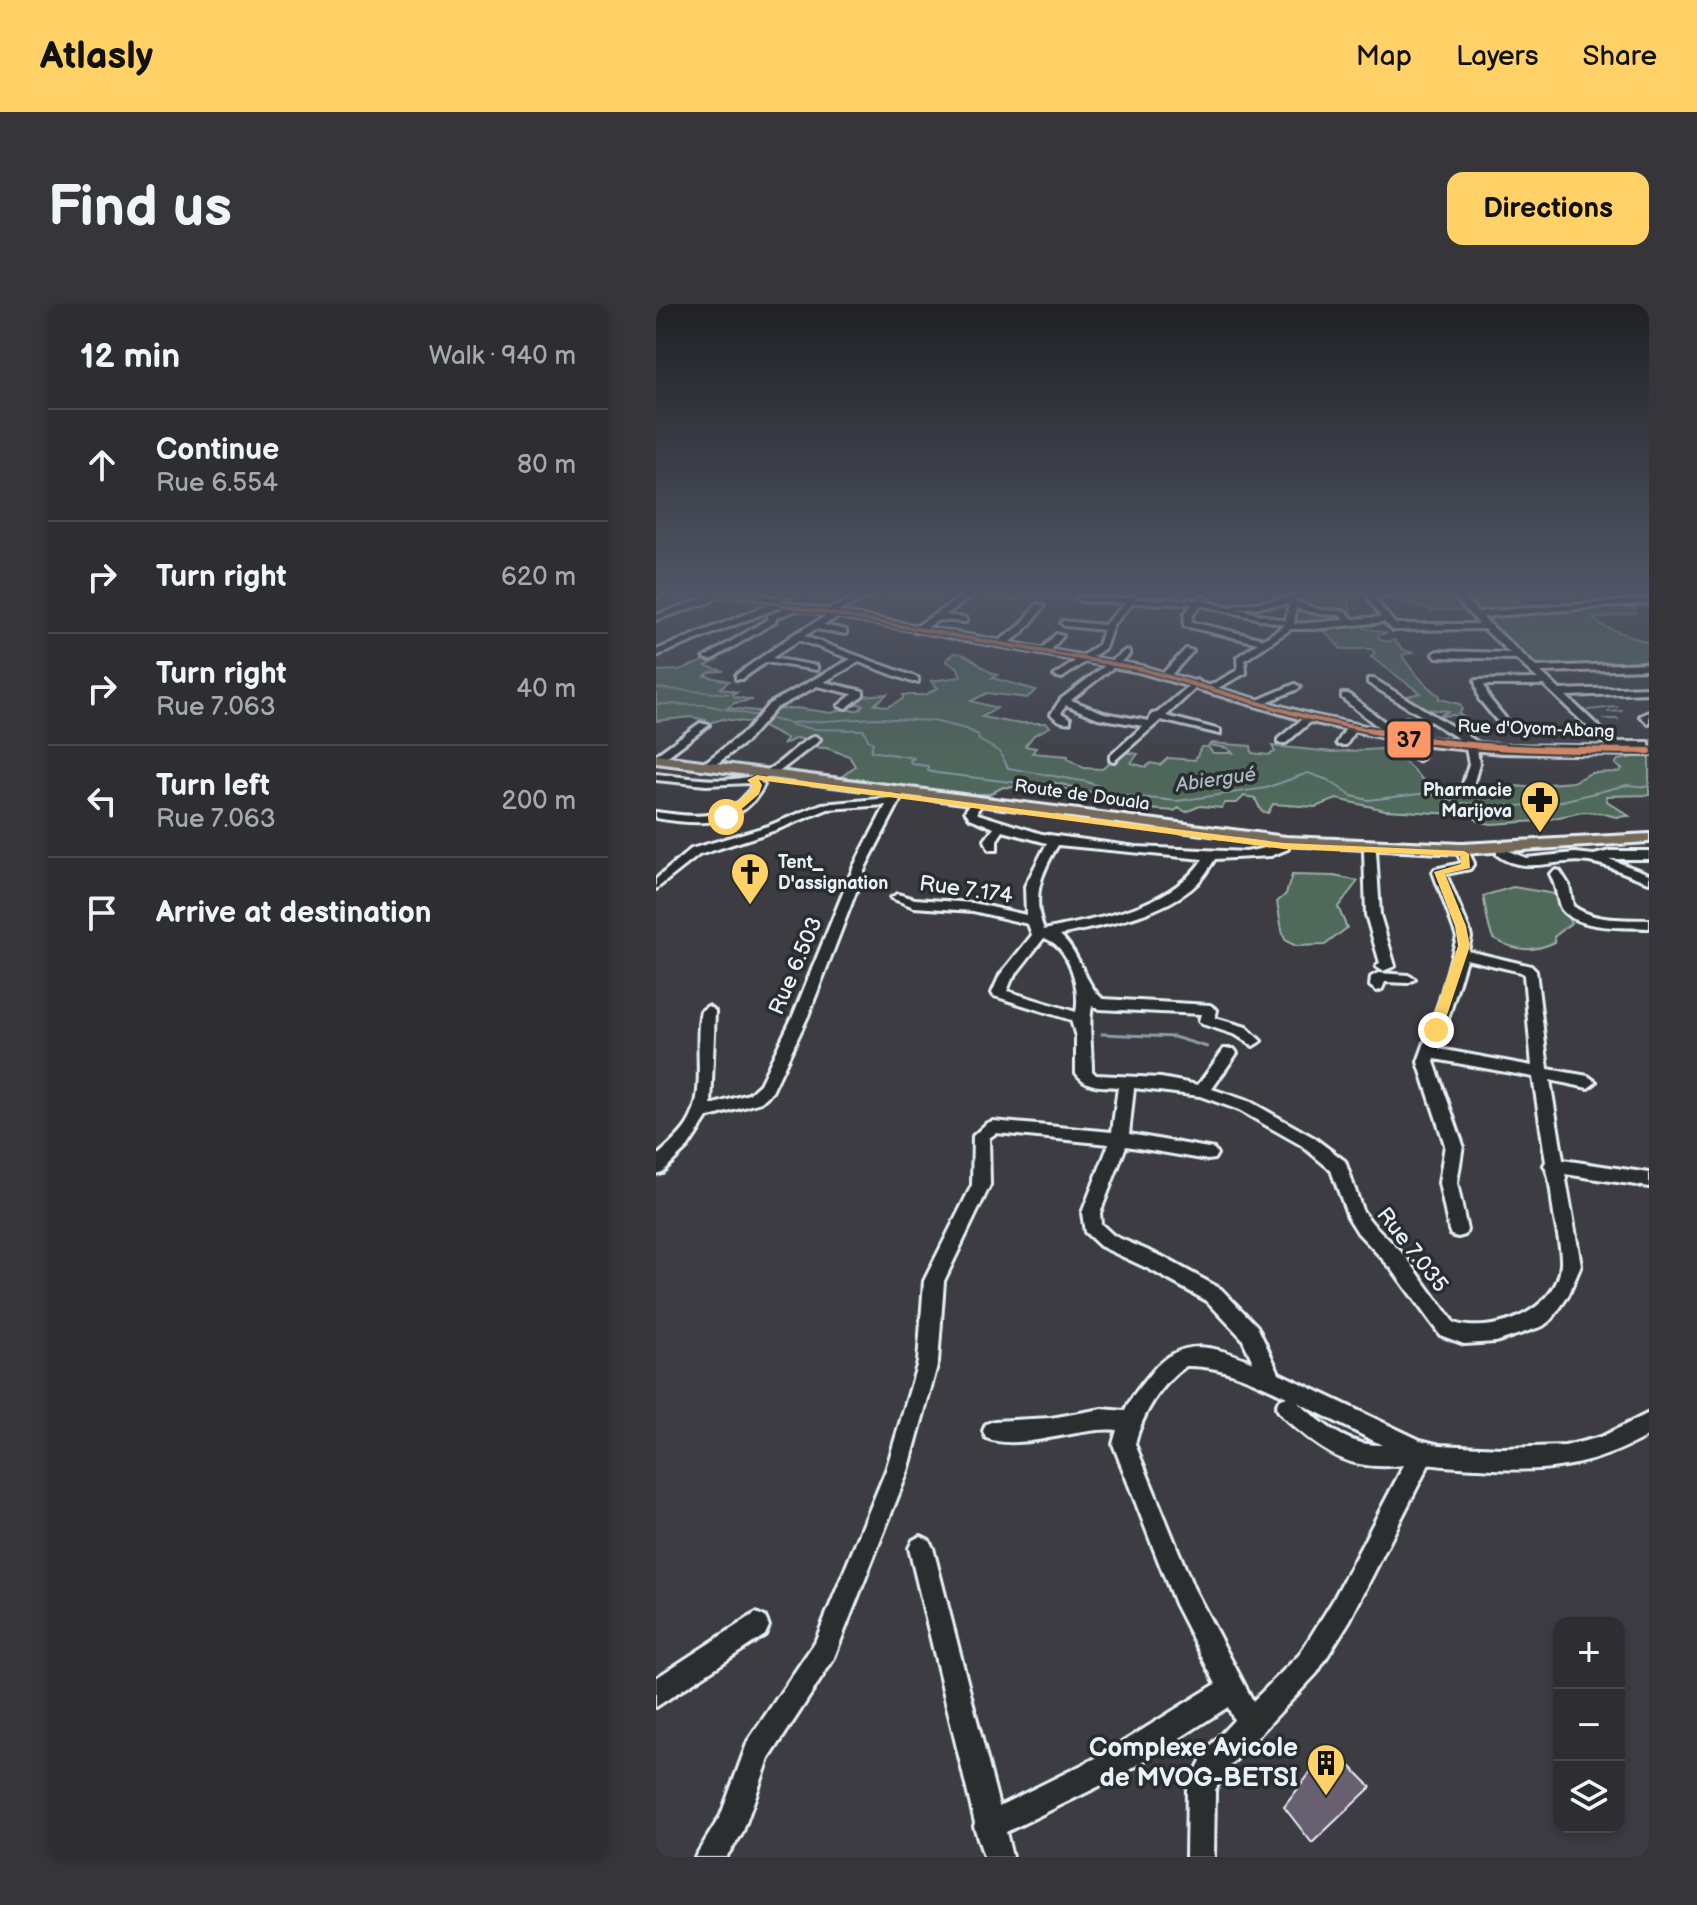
<!DOCTYPE html>
<meta charset="utf-8">
<style>
body{margin:0;font-family:"Balsamiq Sans",sans-serif;background:#35353a;color:#f1f3f6}
.controls{position:absolute;right:24px;bottom:24px;display:grid;overflow:hidden;border-radius:16px;box-shadow:0 4px 12px #0003}
.controls button{width:72px;height:72px;display:grid;place-items:center;padding:0;border:0;border-bottom:2px solid #48494d;background:#2d2d32;color:#f1f3f6;font:40px sans-serif}
.stop{position:absolute;width:24px;height:24px;margin:-18px;border:6px solid #ffd166;border-radius:50%;background:#fff}
.stop.end{background:#ffd166;border-color:#fff;box-shadow:0 2px 8px #0008}
.list{margin:0;padding:0;list-style:none}
h2{display:flex;justify-content:space-between;align-items:center;height:104px;margin:0;padding:0 32px;font-size:34px}
h2 small{font-size:26px;font-weight:400;color:#a7a8ac}
.list li{display:grid;grid-template-columns:52px 1fr auto;gap:24px;align-items:center;box-sizing:border-box;height:112px;padding:0 32px;border-top:2px solid #48494d}
.list b{display:block;font-size:30px;white-space:nowrap}
.list p{margin:0;font-size:26px;white-space:nowrap;color:#a7a8ac}
.list em{font-size:26px;font-style:normal;color:#a7a8ac}
.icon{flex:none;width:44px;height:44px;fill:none;stroke:currentColor;stroke-width:2;stroke-linecap:round;stroke-linejoin:round}
.map{position:relative;flex:none;width:993px;height:1553px;overflow:hidden;border-radius:16px}
header{display:flex;align-items:center;gap:48px;box-sizing:border-box;height:112px;padding:0 40px;background:#ffd166;color:#111}
header strong{font-size:38px}
nav{display:flex;gap:44px;margin-inline-start:auto;font-size:28px}
.intro{display:flex;align-items:center;justify-content:space-between;box-sizing:border-box;height:192px;padding:0 48px}
h1{margin:0;font-size:56px}
.button{padding:20px 36px;border-radius:16px;background:#ffd166;color:#111;font-size:28px;font-weight:700}
main{display:flex;gap:48px;padding:0 48px}
aside{flex:1;background:#2d2d32;border-radius:16px;box-shadow:0 4px 12px #0003}
.map>svg:first-child{display:block}
.green{fill:#506b5a;stroke:#9caea9;stroke-width:2}
.lines{fill:none;stroke-linecap:round;stroke-linejoin:round}
.stream-far1{stroke:#8c9ea8;stroke-width:2}
.stream{stroke:#8c9ea8;stroke-width:3}
.building{fill:#675e6f;stroke:#e8f1f8;stroke-width:2}
.minor-casing{stroke:#e8f1f8;stroke-width:6}
.major-casing{stroke:#e8f1f8;stroke-width:6}
.minor{fill:#2a2d2e;fill-rule:evenodd}
.major{fill:#746a5a;fill-rule:evenodd}
.bus-1-far1-casing{stroke:#2a2d2e;stroke-width:7}
.bus-1-casing{stroke:#2a2d2e;stroke-width:10}
.bus-1-far1{stroke:#fc9868;stroke-width:4}
.bus-1{stroke:#fc9868;stroke-width:6}
.route{fill:#ffd166}
.labels{text-anchor:middle;dominant-baseline:central;stroke-width:7;stroke-linejoin:round;paint-order:stroke}
.far-street-label{font-size:18px;fill:#e8f1f8;stroke:#2a2d2e}
.far-poi-label{font-size:18px;font-weight:bold;fill:#e8f1f8;stroke:#2a2d2e;text-anchor:end}
.far-water-label{font-size:20px;font-style:italic;fill:#aabac3;stroke:#2a2d2e}
.street-label{font-size:22px;fill:#e8f1f8;stroke:#2a2d2e}
.near-poi-label{font-size:26px;font-weight:bold;fill:#e8f1f8;stroke:#2a2d2e;text-anchor:end}
.line-badge{stroke:#2a2d2e;stroke-width:3}
.pale-badge-label{font-size:22px;text-anchor:middle;font-weight:bold;fill:#111}
</style>
<header>
<strong>Atlasly</strong>
<nav><a>Map</a><a>Layers</a><a>Share</a></nav>
</header>
<div class="intro"><h1>Find us</h1><a class="button">Directions</a></div>
<main>
<aside>
<h2>12 min<small>Walk · 940 m</small></h2>
<ul class="list">
<li><svg class="icon" aria-label="ahead" viewBox="0 0 24 24"><path d="M12 20V5M6 11l6-6 6 6"/></svg><div><b>Continue</b><p>Rue 6.554</p></div><em>80 m</em></li>
<li><svg class="icon" aria-label="right" viewBox="0 0 24 24"><path d="M7 20v-9h11M14 6l5 5-5 5"/></svg><div><b>Turn right</b></div><em>620 m</em></li>
<li><svg class="icon" aria-label="right" viewBox="0 0 24 24"><path d="M7 20v-9h11M14 6l5 5-5 5"/></svg><div><b>Turn right</b><p>Rue 7.063</p></div><em>40 m</em></li>
<li><svg class="icon" aria-label="left" viewBox="0 0 24 24"><path d="M17 20v-9H6M10 6l-5 5 5 5"/></svg><div><b>Turn left</b><p>Rue 7.063</p></div><em>200 m</em></li>
<li><svg class="icon" aria-label="arrive" viewBox="0 0 24 24"><path d="M6 21V4h12l-3 4 3 4H6"/></svg><div><b>Arrive at destination</b></div></li>
</ul>
</aside>
<div class="map">
<svg width="993" height="1553" viewBox="0 0 993 1553">
<rect width="100%" height="100%" fill="#3c3c42"/>
<filter id="ink" filterUnits="userSpaceOnUse"><feTurbulence type="fractalNoise" baseFrequency=".0125" numOctaves="2"/><feDisplacementMap in="SourceGraphic" scale="16" xChannelSelector="R" yChannelSelector="G"/><feConvolveMatrix kernelMatrix="1 2 1 2 8 2 1 2 1" color-interpolation-filters="sRGB"/></filter>
<g filter="url(#ink)">
<g class="green">
<path d="M334,287L518,288L520,291L517,296L482,295L479,290C455,289 442,286 419,296L397,291L354,297L331,296L339,293Z"/>
<path d="M617,287H690L697,314L706,316L708,324L731,329L722,331L723,335L731,338L738,336L746,345L757,349L746,351C751,361 773,386 783,391V395L804,400L806,406L802,409L815,418L798,411L782,412L793,407L767,405L750,396L751,392L764,389L715,353L719,349L715,345H685L670,328L644,320L618,294Z"/>
<polygon points="782,287 920,287 922,290 857,295 870,306 823,310 818,306 776,306 742,296 742,292"/>
<polygon points="971,301 980,305 980,309 937,315 947,322 993,339 993,360 879,362 832,316 852,311"/>
<path d="M298,349C316,349 325,366 341,371L336,374L380,386L371,394L331,389L315,397L341,404L326,413L358,419H391L394,423L378,431L369,442L380,444L376,449L412,452V455L428,464L446,465L467,448L482,450L475,459L490,463L495,459L504,461L512,454L539,456L545,443H552L557,449H577L571,444L553,441L555,439L595,442L596,449L612,451L619,448L616,442L677,448L725,445L750,459L767,476L805,492L827,493L831,487L861,491L860,482L891,485L892,480L917,478L935,469L962,468L966,465L959,460L962,456L993,450V491L950,492L951,497L973,512L960,513L945,509L927,508L884,517L835,520L822,517L815,511L729,506L681,495L659,503L617,500L612,509L605,507L599,494L588,492L581,499H569L566,504L544,502L530,508L523,504L518,507L492,505L489,504L492,495L464,492L454,497L453,492L431,487L415,488L417,483L396,478L381,484L347,483L334,490H287L183,475L199,462L193,452L170,444L150,443L156,437L140,434L127,441L131,435L107,423L114,406L140,404L176,409L184,406H203L207,401L197,399L205,392L231,390L219,400L231,403L247,395V391H269L282,384L275,377L305,373L302,364L290,357Z"/>
<polygon points="58,353 61,356 50,362 68,367 54,368 49,372 73,377 64,384 81,388 77,390 79,393 97,396 78,399 72,404 109,408 98,419 67,415 49,420 50,416 35,413 0,417 0,367 23,366"/>
<polygon points="636,571 678,572 702,577 682,603 691,624 669,641 640,642 630,637 627,631 621,598 630,590"/>
<path d="M857,583L898,590L915,619L898,633L899,638C876,649 859,647 837,634C830,619 831,607 827,592Z"/>
</g>
<g class="lines">
<g class="stream-far1">
<polyline points="840,298 860,297 852,287"/>
<polyline points="0,384 72,390"/>
<polyline points="0,400 50,401 133,419 220,414 277,417 310,425 322,431 323,436 344,448 352,464 431,478 442,482 443,489 521,497 610,484 652,469 672,476 696,492 712,496 772,489 805,499 859,502 894,500 971,481 993,483"/>
<polyline points="932,406 961,403"/>
<polyline points="952,408 966,407"/>
<polyline points="947,415 962,415"/>
<polyline points="136,421 158,425 208,426 212,436 217,439 215,447 258,454 254,457 256,460 272,462 272,467 281,469 443,489"/>
</g>
<polyline class="stream" points="446,730 518,733 551,743"/>
</g>
<polygon class="building" points="685,1453 715,1483 656,1539 628,1503 664,1456 671,1462"/>
<g class="lines">
<defs>
<g id="minor">
<polygon points="2,287 13,287 0,293"/>
<polygon points="58,287 68,287 54,298 0,316 0,311 48,294"/>
<polygon points="91,287 102,287 116,294 133,287 145,287 122,298 124,303 0,352 0,346 115,300"/>
<polygon points="214,287 225,287 179,309 182,313 167,321 190,326 190,330 160,325 148,332 262,374 262,378 256,378 203,358 168,378 207,387 207,391 190,404 182,402 197,390 161,382 120,404 91,437 55,464 47,464 47,460 92,425 113,400 195,355 143,336 116,354 161,362 161,366 110,358 86,375 80,375 80,371 138,330 172,311 169,311 169,307"/>
<polygon points="314,287 324,287 289,311 310,314 310,318 282,316 264,328 258,328 258,324"/>
<path d="M646,287H657L638,297L664,306L689,307L697,315L725,313L710,290L762,287L718,294L739,320H823L794,287H802L821,308L993,295V299L826,313L880,363L993,359V365L885,368L904,386L993,383V389L910,392L959,438H993V444H966V448H958L888,381H828L833,394L850,415L841,417L823,395L819,376L882,375L860,355L781,353L777,350L781,347L854,349L828,325L737,326L728,318L658,325H635L589,356L590,369L556,387L553,386V382L582,366L581,353L602,339L528,322L529,309L537,300L477,299L457,321L449,344L406,374L398,372L442,341L447,326L409,322L405,319L406,317L448,321L469,299L424,297L421,293L467,295L477,292L480,295L541,296L547,292L551,294L548,297L575,304L579,301L630,295ZM631,300L633,301L630,317L582,305ZM545,301L629,321L608,335L535,318L537,310ZM640,304L663,310L684,311L689,316L638,320Z"/>
<path d="M381,300L388,302C377,317 361,340 341,342V338L364,322Z"/>
<polygon points="138,302 141,306 120,314 119,318 55,356 48,354 112,315 112,311"/>
<polygon points="400,330 407,332 391,350 385,350 385,346"/>
<polygon points="530,345 537,347 513,373 507,373 507,369"/>
<path d="M470,346L473,347V351L415,396L448,409L493,417L496,410L501,409L540,376L543,377V381L510,412L564,426V430L505,416L458,457L454,456V452L487,422L442,414L410,401L405,409L414,414V418C407,420 399,415 395,410L405,395Z"/>
<polygon points="712,375 718,375 828,442 828,446 821,446 823,460 816,485 806,483 813,460 810,444 813,441 712,379"/>
<polygon points="639,380 644,383 642,385 603,401 595,399"/>
<polygon points="686,390 692,390 739,426 739,434 731,434 730,429 686,394"/>
<polygon points="993,408 993,420 984,412"/>
<polygon points="650,412 659,414 630,439 622,439 622,435"/>
<polygon points="750,414 759,416 749,436 741,436 740,434"/>
<polygon points="44,419 53,421 5,457 0,458 0,451"/>
<polygon points="691,423 700,425 690,441 682,441 681,439"/>
<path d="M159,432L164,435L163,437L120,470L103,477L108,481C86,525 41,521 0,514V508C35,513 76,519 96,482L93,479L50,481L0,476V470C36,474 80,483 113,465C130,456 141,439 159,432Z"/>
<polygon points="761,434 766,437 767,454 762,457 757,454 756,437"/>
<path d="M241,488L247,491L210,562L152,712L116,788L105,798L51,814L32,843L6,868L0,870V853C11,843 23,833 31,821C52,789 37,742 45,707L52,702L59,707L55,801L93,790L104,780L137,712L198,562L230,501L172,505L120,526L43,551L0,585V575L35,545L112,522L166,500L234,494Z"/>
<path d="M319,498L325,501L321,507L322,510L386,530L480,543L590,548L632,539V545L615,552L559,555C552,566 545,577 535,585C500,613 447,621 404,631C425,650 428,680 447,695L554,701L561,706L559,714L590,723L605,737L597,742L580,731L546,720L543,717L545,710L443,705L436,702C432,723 436,745 436,767L440,771L505,774L542,781L568,745H578L581,749L556,785L595,798L657,833L689,857L706,906L716,919L750,953L798,1019C837,1032 903,1006 905,960C906,942 899,921 897,904C895,890 895,873 888,861L890,858L877,773L779,755L778,758L807,841L801,879L811,926L809,931L802,933L795,931L793,926L783,879L789,841L762,758L784,696L801,633L777,568L779,565L806,559L802,550L804,547H812L818,559L814,565L790,570L813,625L815,633L812,647L875,662L880,667L892,765L932,772L940,778L932,784L894,776L907,856L993,869V883L909,870L925,961L912,992L896,1015L887,1022L840,1038L808,1040L784,1031L736,965L702,929L692,913L675,866L645,841L583,806L544,792L478,784L473,830L552,844L558,845L561,850L558,855L552,856L470,842L444,909L445,920L458,932L507,953L565,985L601,1022L623,1069L764,1136L784,1141L845,1144L909,1142L945,1133L993,1109V1131C935,1164 889,1169 823,1164C806,1163 789,1163 773,1160L694,1316L661,1369L571,1465L559,1486L558,1553H530L531,1484L551,1445L578,1416L572,1403L466,1471L350,1528L356,1553H328L318,1522L319,1519L253,1244L257,1236L265,1232L273,1236L277,1244L343,1502L446,1451L560,1380L519,1300L457,1140L461,1126C424,1122 365,1148 330,1134L327,1127L330,1120L338,1117L395,1114L446,1105L469,1107C475,1093 484,1082 494,1070C525,1031 556,1042 597,1058L586,1034L551,997L493,965L444,942L429,928L426,909L453,840L340,829L333,834L334,881L288,977L282,1058L252,1167L177,1356L113,1455L86,1530L70,1553H39L65,1511L92,1437L159,1338L230,1166L262,1058L268,977L316,881L317,832L331,819L337,817L456,828L462,783C445,782 431,784 420,769V733L415,716L338,692L336,689L344,671L376,631L372,620L317,607L258,603L235,594L241,590L259,595L317,599L370,611L369,582L391,539L347,527L341,536V546H333L329,536L338,524L314,514L309,507L315,499ZM402,541L547,555C513,605 443,614 388,626C375,593 385,569 402,541ZM388,634C413,641 425,684 420,708L351,687L356,675ZM810,655L865,668L868,671L876,762L783,745ZM530,1062C567,1061 599,1078 631,1093L623,1096L620,1103C625,1113 634,1119 642,1126C677,1156 702,1166 748,1161L676,1298L643,1351L597,1397L537,1283L479,1140C486,1110 505,1080 530,1062ZM641,1098L726,1141C690,1142 668,1120 641,1098Z"/>
<polygon points="714,543 720,547 724,611 739,662 727,667 720,663 724,659 710,611 708,547"/>
<path d="M845,544L870,554L919,549L938,551L954,547H993V555H953L993,570V578C973,572 954,561 933,558C901,553 870,572 841,551V545Z"/>
<path d="M900,566L904,567L913,581L917,602C938,618 967,615 993,616V624C970,623 922,626 906,606C901,599 901,582 894,570Z"/>
<polygon points="722,669 752,671 759,675 752,679 729,678 726,685 721,687 714,682 715,673"/>
<polygon points="100,1309 109,1313 113,1322 109,1331 0,1403 0,1374"/>
</g>
<g id="major">
<polygon points="43,287 66,287 485,362 656,411 761,433 846,441 993,443 993,451 846,449 761,441 650,417 483,368"/>
<polygon points="977,287 993,288 993,294 979,289"/>
<polygon points="0,451 630,533 806,540 993,530 993,538 806,550 630,541 0,459"/>
</g>
</defs>
<use href="#minor" class="minor-casing"/>
<use href="#major" class="major-casing"/>
<use href="#minor" class="minor"/>
<use href="#major" class="major"/>
<defs>
<polyline id="bus-1-far1" points="48,287 485,365 654,414 721,428"/>
<path id="bus-1" d="M712,426C805,446 898,446 993,447"/>
</defs>
<use href="#bus-1-far1" class="bus-1-far1-casing"/>
<use href="#bus-1" class="bus-1-casing"/>
<use href="#bus-1-far1" class="bus-1-far1"/>
<use href="#bus-1" class="bus-1"/>
</g>
</g>
<linearGradient id="sky" x2="0" y2="1"><stop stop-color="#212124"/><stop offset="0.57" stop-color="#505665"/><stop offset="1" stop-color="#505665" stop-opacity="0"/></linearGradient>
<rect width="993" height="505" fill="url(#sky)"/>
<polygon class="route" points="101,471 628,539 808,547 813,550 814,564 789,570 810,622 814,642 786,726 780,730 773,726 802,642 799,622 778,568 805,560 804,552 628,545 103,476 106,481 103,490 74,515 67,515 67,511 95,486 97,482 91,476"/>
<defs>
<symbol id="pharmacy-pin" viewBox="-11 -11 22 30"><path d="M0 17L-7.5 6A9.5 9.5 0 1 1 7.5 6Z" fill="#ffd166" stroke="#2a2d2e"/><path d="M-2-6h4v4h4v4h-4v4h-4v-4h-4v-4h4Z" fill="#111"/></symbol>
<symbol id="church-pin" viewBox="-11 -11 22 30"><path d="M0 17L-7.5 6A9.5 9.5 0 1 1 7.5 6Z" fill="#ffd166" stroke="#2a2d2e"/><path d="M-1.2-6h2.4v3.5h3.3v2.4h-3.3V6h-2.4V-.1h-3.3v-2.4h3.3Z" fill="#111"/></symbol>
<symbol id="building-pin" viewBox="-11 -11 22 30"><path d="M0 17L-7.5 6A9.5 9.5 0 1 1 7.5 6Z" fill="#ffd166" stroke="#2a2d2e"/><path d="M-4-6H4V6H1V3H-1V6H-4ZM-2.5-4.3h1.7v1.8h-1.7ZM.8-4.3h1.7v1.8H.8ZM-2.5-1h1.7V.8h-1.7ZM.8-1h1.7V.8H.8Z" fill="#111"/></symbol>
</defs>
<g fill-rule="evenodd">
<use href="#pharmacy-pin" x="862" y="474" width="44" height="60"/>
<use href="#church-pin" x="72" y="546" width="44" height="60"/>
<use href="#building-pin" x="648" y="1437" width="44" height="60"/>
</g>
<g class="labels">
<g class="far-street-label">
<text transform="translate(880 425) rotate(2)">Rue d'Oyom-Abang</text>
<text transform="translate(426 491) rotate(8)">Route de Douala</text>
</g>
<g class="far-poi-label">
<text x="856" y="486">Pharmacie<tspan x="856" dy="21">Marijova</tspan></text>
<text x="122" y="558" text-anchor="start">Tent_<tspan x="122" dy="21">D'assignation</tspan></text>
</g>
<g class="far-water-label">
<text transform="translate(560 476) rotate(-8)">Abiergué</text>
</g>
<g class="street-label">
<text transform="translate(310 586) rotate(8)">Rue 7.174</text>
<text transform="translate(140 662) rotate(-67)">Rue 6.503</text>
<text transform="translate(756 946) rotate(52)">Rue 7.035</text>
</g>
<g class="near-poi-label">
<text x="642" y="1444">Complexe Avicole<tspan x="642" dy="30">de MVOG-BETSI</tspan></text>
</g>
</g>
<rect class="line-badge" x="730" y="416" width="46" height="39" rx="8" fill="#fc9868"/>
<g class="pale-badge-label">
<text x="753" y="443">37</text>
</g>
</svg>
<div class="controls">
<button>+</button>
<button>−</button>
<button><svg class="icon" aria-label="layers" viewBox="0 0 24 24"><path d="M12 4l9 5-9 5-9-5zM3 14l9 5 9-5"/></svg></button>
</div>
<div class="stop" style="left:70px;top:513px"></div>
<div class="stop end" style="left:780px;top:726px"></div>
</div>
</main>
